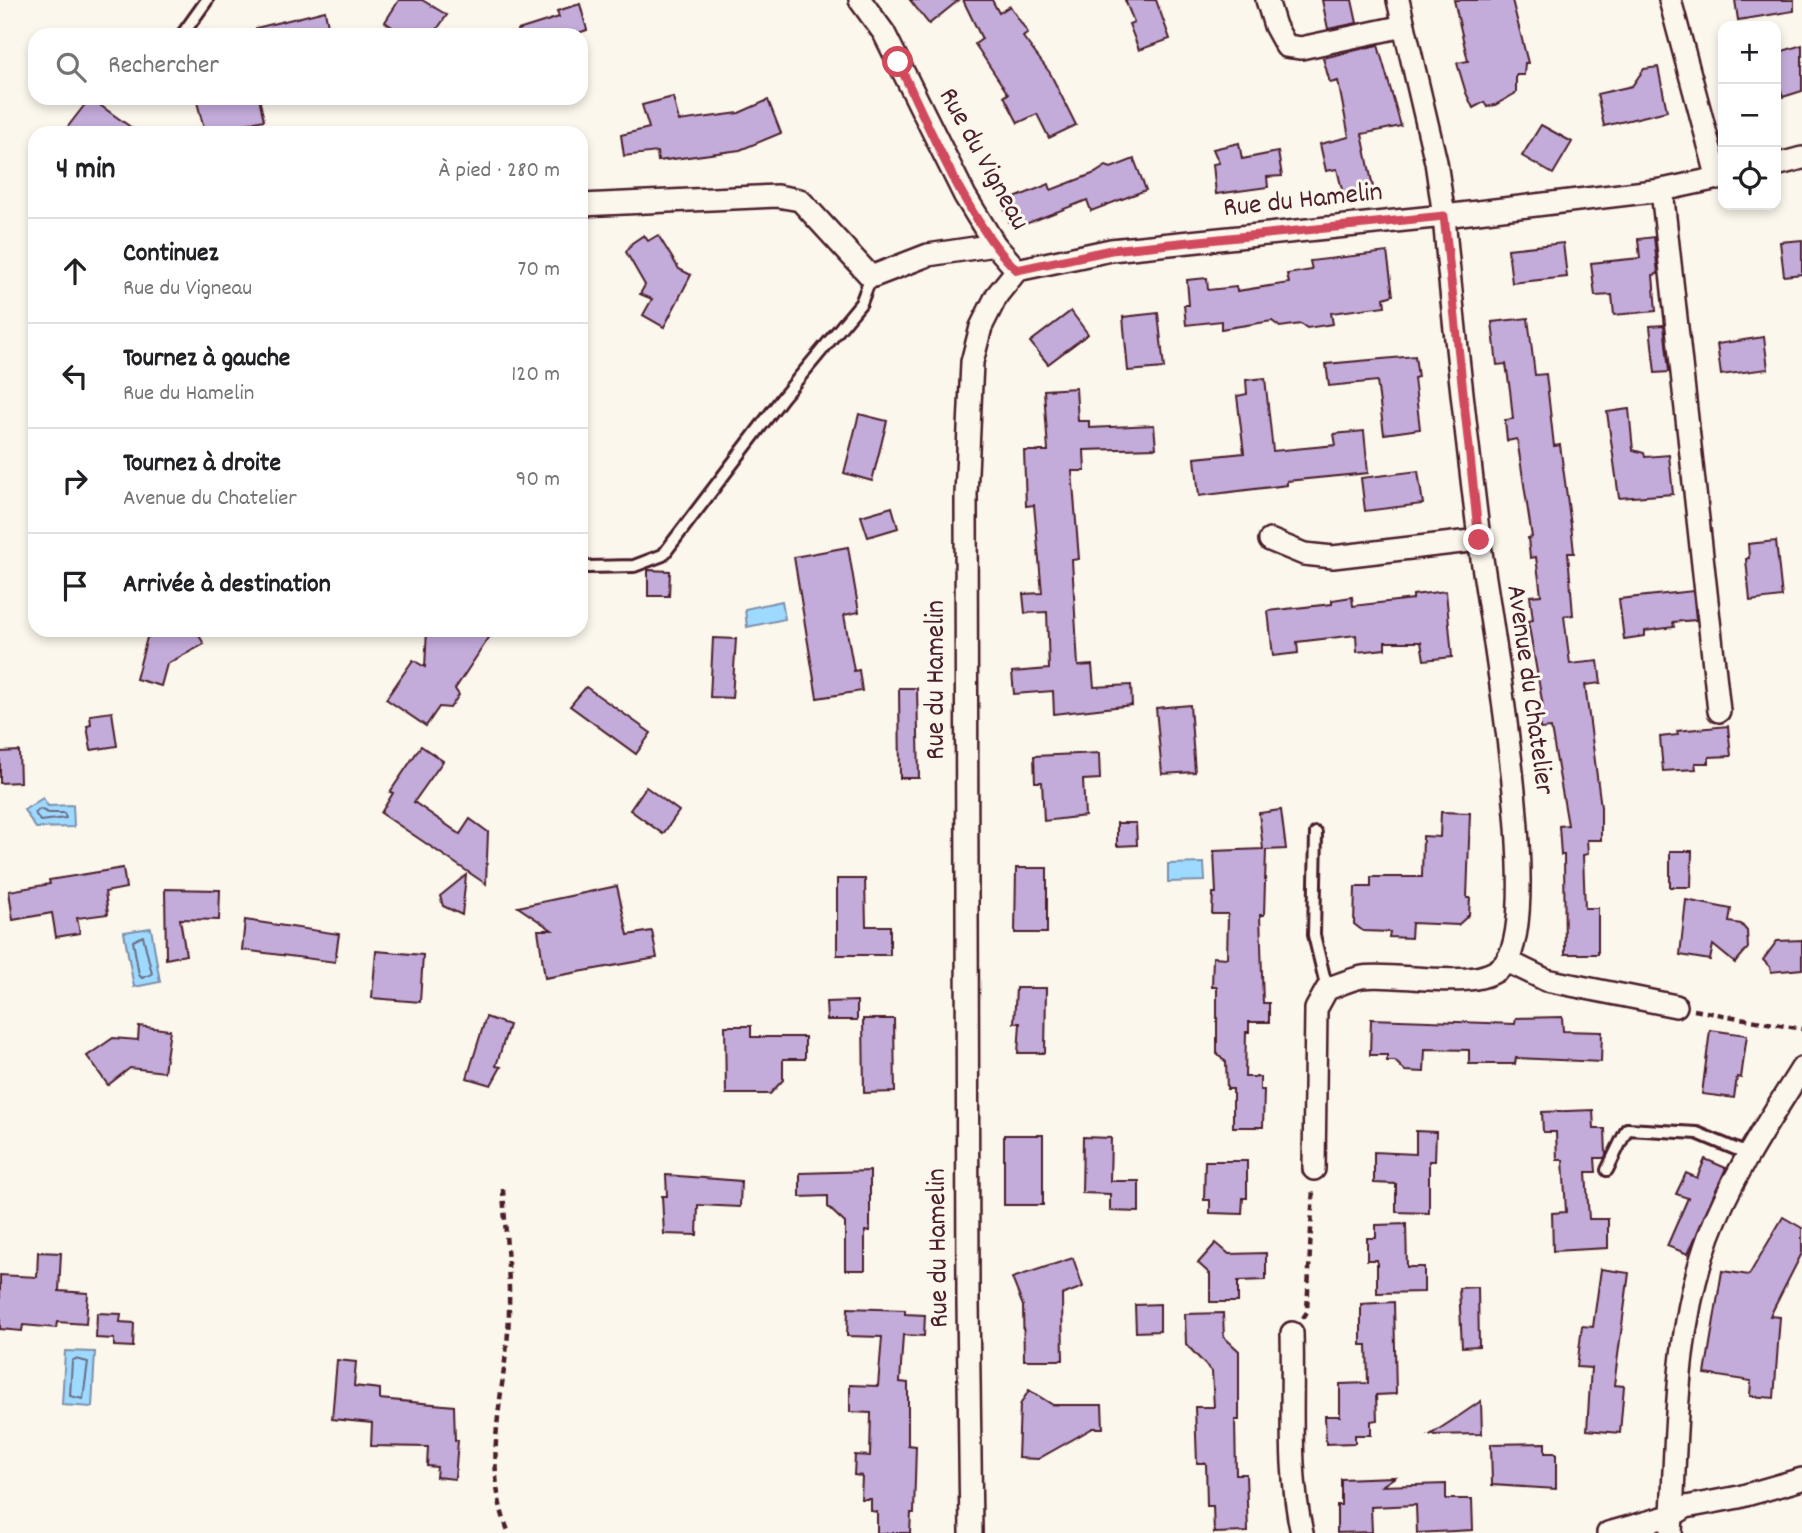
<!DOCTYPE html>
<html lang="fr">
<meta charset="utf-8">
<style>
body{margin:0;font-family:Dekko,sans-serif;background:#f2f2f2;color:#202124}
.controls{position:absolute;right:21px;top:21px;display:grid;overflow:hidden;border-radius:14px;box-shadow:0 4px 10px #0003}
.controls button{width:63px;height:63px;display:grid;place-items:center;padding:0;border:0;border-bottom:2px solid #e0e0e0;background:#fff;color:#202124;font:35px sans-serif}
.stop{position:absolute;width:21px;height:21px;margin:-16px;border:5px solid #d1495b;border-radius:50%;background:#fff}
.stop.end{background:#d1495b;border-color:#fff;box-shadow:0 2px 7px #0008}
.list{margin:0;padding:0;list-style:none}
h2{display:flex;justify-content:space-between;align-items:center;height:91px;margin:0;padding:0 28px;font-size:30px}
h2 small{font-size:23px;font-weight:400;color:#757577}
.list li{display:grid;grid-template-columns:46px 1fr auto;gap:21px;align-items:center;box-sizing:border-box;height:105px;padding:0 28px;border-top:2px solid #e0e0e0}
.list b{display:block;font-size:26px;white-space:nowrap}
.list p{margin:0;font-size:23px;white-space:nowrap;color:#757577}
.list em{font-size:23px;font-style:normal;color:#757577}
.icon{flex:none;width:38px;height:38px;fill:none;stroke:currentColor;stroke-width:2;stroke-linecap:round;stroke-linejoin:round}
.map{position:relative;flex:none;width:1802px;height:1533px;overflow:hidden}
.search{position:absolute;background:#fff;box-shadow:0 4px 10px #0003;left:28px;top:28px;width:560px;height:77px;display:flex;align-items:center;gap:18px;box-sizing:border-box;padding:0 24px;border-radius:21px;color:#757577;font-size:26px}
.panel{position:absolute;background:#fff;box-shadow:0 4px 10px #0003;left:28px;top:126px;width:560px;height:511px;border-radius:21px}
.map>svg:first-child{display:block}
.water{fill:#9edaff;stroke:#7c8faa;stroke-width:2}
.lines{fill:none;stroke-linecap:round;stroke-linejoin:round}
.shore{stroke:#6c6a80;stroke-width:2}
.building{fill:#c3abda;stroke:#4a1f2b;stroke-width:2}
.service-casing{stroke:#4a1f2b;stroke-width:16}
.minor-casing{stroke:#4a1f2b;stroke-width:26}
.path{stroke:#4a1f2b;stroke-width:4.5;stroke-dasharray:7 5;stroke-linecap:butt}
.service{stroke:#fbf7ec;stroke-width:10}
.minor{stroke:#fbf7ec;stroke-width:21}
.route{stroke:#d1495b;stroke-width:9}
.labels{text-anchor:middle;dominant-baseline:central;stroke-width:6;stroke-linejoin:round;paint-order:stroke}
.street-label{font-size:28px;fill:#4a1f2b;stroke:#fbf7ec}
</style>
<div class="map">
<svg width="1802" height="1533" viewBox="0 0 1802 1533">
<rect width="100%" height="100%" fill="#fbf7ec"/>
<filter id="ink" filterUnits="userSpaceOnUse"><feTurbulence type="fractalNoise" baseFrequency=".0143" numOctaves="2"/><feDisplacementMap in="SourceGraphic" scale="14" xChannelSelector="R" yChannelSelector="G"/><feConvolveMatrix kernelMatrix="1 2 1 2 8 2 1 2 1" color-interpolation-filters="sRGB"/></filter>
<g filter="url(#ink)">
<g class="water">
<polygon points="782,601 785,619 747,627 745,609"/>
<polygon points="43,798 48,806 73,805 74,827 36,828 24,810"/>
<polygon points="1204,863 1205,881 1168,882 1168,864"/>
<polygon points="151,928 160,982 134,987 124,932"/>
<polygon points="65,1351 95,1352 92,1407 62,1405"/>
</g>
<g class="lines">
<g class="shore">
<polygon points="40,809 48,813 64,813 66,818 40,821 35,813"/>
<polygon points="143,936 152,974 142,978 139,975 133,941"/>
<polygon points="75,1359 88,1362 83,1399 70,1396 72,1361"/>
</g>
</g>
<g class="building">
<polygon points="399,0 422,0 447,15 433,35 404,35 385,22"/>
<polygon points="910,0 959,0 929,24"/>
<polygon points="963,0 992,0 999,13 1010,6 1028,33 1023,37 1050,73 1076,125 1049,138 1037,114 1018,123 1004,96 1008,94 975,44 982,39"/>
<polygon points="1125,0 1156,0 1170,39 1139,50 1129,24 1134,22"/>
<polygon points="1322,0 1352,0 1357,23 1328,29"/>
<polygon points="1454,0 1512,0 1528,63 1525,63 1524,75 1516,75 1516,93 1495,105 1487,107 1484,102 1473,108 1466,93 1457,63 1468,61"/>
<polygon points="1735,0 1794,0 1794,11 1738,20"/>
<polygon points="580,4 587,30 572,35 518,35 518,30 559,17 557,11"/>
<polygon points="325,11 330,35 257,35 256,28"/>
<polygon points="1378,45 1401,126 1362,134 1374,192 1344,198 1337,169 1326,171 1320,144 1349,137 1338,81 1330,83 1323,58"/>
<polygon points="1802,45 1802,91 1783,97 1776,74 1776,53"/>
<polygon points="1658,67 1667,111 1604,126 1597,94 1632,86 1644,69"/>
<polygon points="673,97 679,121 739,113 768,100 781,133 740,150 658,161 657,152 624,156 621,135 649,128 642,105"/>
<polygon points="90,98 139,133 63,133"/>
<polygon points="196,98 259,98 264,120 205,133"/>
<polygon points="1541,125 1572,142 1553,174 1522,156"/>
<polygon points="1239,143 1242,159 1278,152 1282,176 1267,177 1268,187 1216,194 1213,164 1219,163 1213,149"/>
<polygon points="1134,159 1146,190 1091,211 1087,200 1023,225 1021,220 1010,224 1002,203 1049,184 1051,190 1095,173 1106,166 1111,168"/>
<polygon points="644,235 648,241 658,235 679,269 691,275 664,327 643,315 652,299 640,294 645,285 626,252 632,243"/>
<polygon points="1654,237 1658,274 1653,275 1656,311 1614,315 1612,295 1595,296 1591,263 1640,258 1638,239"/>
<polygon points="1802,240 1802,274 1784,276 1780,242"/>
<polygon points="1563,243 1567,277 1512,283 1508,249"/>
<polygon points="1387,252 1393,295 1384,298 1385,306 1331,313 1333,324 1307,328 1301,324 1280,327 1272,321 1221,329 1221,321 1186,325 1184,305 1189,305 1187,280 1207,278 1208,290 1236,287 1237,291 1289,283 1287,274 1312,270 1310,261"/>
<polygon points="1071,311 1088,334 1048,364 1030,342"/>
<polygon points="1158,313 1164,368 1128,371 1123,317"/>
<polygon points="1528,318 1535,375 1546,374 1554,446 1560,445 1572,533 1574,553 1568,553 1573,615 1564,616 1570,664 1598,661 1601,683 1585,685 1601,807 1601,840 1587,840 1588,854 1583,855 1585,908 1598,908 1598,954 1565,954 1564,855 1561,855 1559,826 1568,825 1551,728 1540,729 1538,707 1543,706 1528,621 1533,620 1530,596 1541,595 1536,557 1530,558 1528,538 1532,537 1517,439 1507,441 1505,420 1513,419 1510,390 1506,364 1497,365 1492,322"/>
<polygon points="1664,325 1669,372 1655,373 1650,326"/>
<polygon points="1764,337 1768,369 1721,375 1717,344"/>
<polygon points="1415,356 1418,377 1414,378 1420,429 1384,434 1377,381 1329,386 1326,364"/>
<polygon points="1265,378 1273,451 1336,445 1334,434 1364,431 1368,473 1287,481 1287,485 1199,496 1195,458 1244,453 1237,396 1247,394 1246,380"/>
<polygon points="1076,388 1078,421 1089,421 1089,428 1154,425 1156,448 1084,450 1085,471 1072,471 1079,559 1072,560 1078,666 1092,665 1094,687 1131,685 1132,705 1054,714 1053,691 1014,694 1012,672 1049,669 1047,612 1025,613 1023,594 1042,593 1034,505 1026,506 1024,451 1048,451 1044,390"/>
<polygon points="1629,409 1633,450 1644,453 1645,457 1669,455 1673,494 1619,498 1607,412"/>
<polygon points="859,414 887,421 872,481 844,473"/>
<polygon points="1418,471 1423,504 1365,511 1361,478"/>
<polygon points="892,507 898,528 868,537 861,516"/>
<polygon points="1776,541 1782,597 1750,601 1746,559 1749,558 1748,544"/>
<polygon points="848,547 859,612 844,615 854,671 859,670 862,691 817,698 794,557"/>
<polygon points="648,570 670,571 669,596 648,596"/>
<polygon points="1446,591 1452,657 1424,660 1421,642 1385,642 1385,649 1357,652 1356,635 1297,642 1298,653 1273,656 1268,611 1332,604 1332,600 1352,597 1353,606 1413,599 1413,595"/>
<polygon points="1693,591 1696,620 1673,622 1674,627 1645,631 1645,636 1624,639 1619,599"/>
<polygon points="149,630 196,630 204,644 167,664 161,686 136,679"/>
<polygon points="427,630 494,630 455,689 459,695 450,708 439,707 426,726 386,699 413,660 425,667"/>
<polygon points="713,638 736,639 732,698 710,697"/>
<polygon points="586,687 651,733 636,754 570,706"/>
<polygon points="899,688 917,688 919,778 900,778"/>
<polygon points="1190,705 1195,772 1162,774 1156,708"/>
<polygon points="112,712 117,746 91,750 87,726 91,725 90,715"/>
<polygon points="1728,726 1731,756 1709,757 1709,763 1695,763 1696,769 1663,771 1660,737 1678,735 1677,731"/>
<polygon points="421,746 443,761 414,802 460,834 470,819 488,832 486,884 381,813 393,793 390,792"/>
<polygon points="19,751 20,782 0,783 0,752"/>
<polygon points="1099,753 1100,779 1083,780 1085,816 1044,821 1042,782 1035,782 1034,756"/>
<polygon points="646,787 679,811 663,834 630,810"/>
<polygon points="1281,810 1286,849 1266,850 1264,915 1260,915 1263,1003 1269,1003 1269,1022 1249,1022 1249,1032 1246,1032 1245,1077 1260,1077 1260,1090 1264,1090 1263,1127 1233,1127 1233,1089 1227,1089 1226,1062 1217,1054 1217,987 1212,987 1213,957 1227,958 1228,914 1212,914 1213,893 1216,893 1214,851 1263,849 1259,813"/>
<polygon points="1441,812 1470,813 1467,898 1470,898 1469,915 1458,925 1412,923 1411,938 1389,937 1390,932 1363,931 1354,924 1355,887 1371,887 1371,877 1422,877 1423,836 1440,837"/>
<polygon points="1117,823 1136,823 1137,845 1117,846"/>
<polygon points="1670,851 1692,851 1691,887 1670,887"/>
<polygon points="123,868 126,888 105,892 108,914 77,918 80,933 56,937 52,913 13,920 9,891 50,884 49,880"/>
<polygon points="1016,868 1047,868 1047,933 1015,933"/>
<polygon points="466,875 462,915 443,906 440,896"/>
<polygon points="837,879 865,879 866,926 890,926 890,955 837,955"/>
<polygon points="617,886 628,935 652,931 657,958 545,978 538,930 552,930 518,907"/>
<polygon points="165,889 220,890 219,920 180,919 186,955 166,959"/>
<polygon points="1686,900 1731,909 1729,922 1741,924 1747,931 1748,948 1735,963 1713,945 1710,960 1680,955"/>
<polygon points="245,920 339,934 335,962 242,950"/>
<polygon points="1802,940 1802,969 1771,972 1770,967 1763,960 1777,941"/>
<polygon points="376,951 423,955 420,1002 372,998"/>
<polygon points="1016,988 1046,988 1045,1053 1018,1053 1020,1023 1014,1023"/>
<polygon points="857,1001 857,1020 827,1020 826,1002"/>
<polygon points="486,1017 509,1025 496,1066 501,1067 491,1085 467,1078"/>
<polygon points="1562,1017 1563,1031 1602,1032 1601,1062 1516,1058 1515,1064 1469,1064 1469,1050 1425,1049 1424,1072 1405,1071 1395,1061 1387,1061 1387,1055 1370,1055 1371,1019 1515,1024 1516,1018"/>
<polygon points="863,1019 894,1019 895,1092 864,1093"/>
<polygon points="139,1026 170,1030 164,1072 130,1068 108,1085 87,1056 113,1038 138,1040"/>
<polygon points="725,1026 751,1026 751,1037 805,1037 805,1059 783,1059 783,1080 770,1094 726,1094"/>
<polygon points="1710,1030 1747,1035 1741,1078 1737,1077 1734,1098 1702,1094"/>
<polygon points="1593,1110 1594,1129 1605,1129 1606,1155 1604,1158 1595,1158 1596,1172 1586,1172 1589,1219 1608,1219 1608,1248 1553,1251 1552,1213 1566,1212 1563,1160 1557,1160 1556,1132 1543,1132 1542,1112"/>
<polygon points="1416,1131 1436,1132 1435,1161 1429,1161 1429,1213 1396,1212 1396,1184 1374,1183 1374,1152 1416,1154"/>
<rect x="1004" y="1135" width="39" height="70"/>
<polygon points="1083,1137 1111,1138 1110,1181 1139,1181 1139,1212 1110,1211 1110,1194 1082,1193"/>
<polygon points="1705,1159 1726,1168 1688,1254 1667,1246 1688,1198 1676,1194 1686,1173 1697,1178"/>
<polygon points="1205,1161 1247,1161 1247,1198 1243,1198 1242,1214 1210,1213 1210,1200 1204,1200"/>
<polygon points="870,1171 870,1231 865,1231 865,1270 845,1270 845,1223 828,1207 828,1196 800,1197 800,1173"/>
<polygon points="666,1175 741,1181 740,1207 698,1205 697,1235 664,1234 662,1196 667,1196"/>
<polygon points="1783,1217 1802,1228 1802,1253 1770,1316 1780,1317 1774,1398 1750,1396 1751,1381 1705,1374 1722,1271 1749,1275"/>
<polygon points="1406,1224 1407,1267 1424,1267 1424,1292 1377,1293 1377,1260 1367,1260 1367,1238 1376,1238 1376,1225"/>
<polygon points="1216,1243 1229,1254 1266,1253 1266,1280 1238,1281 1238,1302 1210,1302 1210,1274 1198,1263"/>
<polygon points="38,1252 61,1253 59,1291 88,1293 86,1324 57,1322 56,1328 23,1325 22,1331 0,1329 0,1275 37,1277"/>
<polygon points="1073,1258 1083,1287 1062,1295 1063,1360 1024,1360 1023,1306 1012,1278"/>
<polygon points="1601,1269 1629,1273 1614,1385 1624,1386 1620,1433 1587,1430 1591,1368 1577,1367 1582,1326 1593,1327"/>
<polygon points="1478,1287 1479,1346 1462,1347 1459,1288"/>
<polygon points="1394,1302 1396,1394 1376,1395 1377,1420 1371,1421 1371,1435 1355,1435 1355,1443 1326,1444 1325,1416 1340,1416 1340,1384 1368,1383 1367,1345 1361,1345 1361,1304"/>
<polygon points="1160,1304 1160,1331 1136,1332 1135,1305"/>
<polygon points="848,1308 905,1310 905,1314 925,1315 924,1336 903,1335 900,1382 908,1383 908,1445 916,1446 914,1513 911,1513 910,1533 877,1533 877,1512 871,1511 871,1499 861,1499 862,1476 854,1475 855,1455 870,1456 871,1413 850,1412 850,1385 878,1386 882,1337 847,1336"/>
<polygon points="97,1313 121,1314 120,1322 134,1323 133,1347 114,1346 114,1339 96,1338"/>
<polygon points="1223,1313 1224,1337 1239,1351 1239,1420 1235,1420 1236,1474 1246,1474 1248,1532 1214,1533 1213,1506 1207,1506 1206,1463 1197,1463 1195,1407 1214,1407 1212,1372 1186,1344 1185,1314"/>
<polygon points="337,1360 356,1362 354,1386 380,1389 380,1399 454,1406 455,1440 458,1440 455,1479 436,1477 437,1467 427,1466 428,1447 371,1446 372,1423 332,1419"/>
<polygon points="1029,1390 1053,1405 1102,1405 1103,1428 1093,1428 1038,1459 1018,1458 1020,1405"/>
<polygon points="1481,1401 1482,1434 1430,1435 1459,1416"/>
<polygon points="1545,1443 1545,1453 1556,1453 1556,1489 1492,1485 1491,1444"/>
<polygon points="1395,1477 1382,1486 1446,1484 1446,1499 1472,1499 1473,1530 1417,1533 1416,1505 1371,1507 1372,1532 1337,1533 1337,1505 1341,1505 1341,1479"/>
</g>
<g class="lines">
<defs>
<g id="service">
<polyline points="182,35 207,0"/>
<polyline points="581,564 588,567 634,566 663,555 783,397 861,303 871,277"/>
<polyline points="1316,833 1314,935 1327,989"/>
<polyline points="1607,1170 1627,1129 1697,1133 1750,1155"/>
</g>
<g id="minor">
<polyline points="860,0 884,33 965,196 995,245 1017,270"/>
<polyline points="1267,0 1275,26 1286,46 1301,48 1404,26"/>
<polyline points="1398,0 1436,162 1444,216 1662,190 1723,177"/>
<polyline points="1670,0 1718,179"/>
<polyline points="1776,165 1802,158"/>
<polyline points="1662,190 1719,711"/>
<polyline points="581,205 777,196 800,200 871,277 928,255 995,245"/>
<polyline points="1270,540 1304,554 1333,557 1479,540"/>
<polyline points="1507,961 1546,980 1676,1006"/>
<path d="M1292,1333C1294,1399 1287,1468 1302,1533"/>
<path d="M971,1533L968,1302L966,495L972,362L981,327L997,295L1017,270L1111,250L1444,216C1453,324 1466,431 1479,538C1489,614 1544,908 1506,962C1483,995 1397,971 1362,977C1351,979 1338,985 1327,989L1316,1009L1314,1169"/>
<polyline points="1608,1533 1673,1515 1686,1507 1739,1497 1802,1479"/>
<path d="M1671,1533C1677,1434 1674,1331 1709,1236C1731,1177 1769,1121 1802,1068"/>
</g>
</defs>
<use href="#service" class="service-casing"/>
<use href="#minor" class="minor-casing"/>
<g class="path">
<polyline points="1694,1010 1802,1029"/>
<path d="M503,1189C505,1229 510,1271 509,1311C508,1384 479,1462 509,1533"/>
<polyline points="1303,1318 1307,1312 1313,1188"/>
</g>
<use href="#service" class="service"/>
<use href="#minor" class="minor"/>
</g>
</g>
<g class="lines" filter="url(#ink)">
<path class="route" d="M898,62C926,120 971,229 1017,270L1111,250L1444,216L1479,540"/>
</g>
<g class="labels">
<g class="street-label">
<text transform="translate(982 160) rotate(61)">Rue du Vigneau</text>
<text transform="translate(1303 202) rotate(-6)">Rue du Hamelin</text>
<text transform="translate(938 680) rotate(-90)">Rue du Hamelin</text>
<text transform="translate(1528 690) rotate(82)">Avenue du Chatelier</text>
<text transform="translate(940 1248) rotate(-91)">Rue du Hamelin</text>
</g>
</g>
</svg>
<div class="controls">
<button>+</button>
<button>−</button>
<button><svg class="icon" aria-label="locate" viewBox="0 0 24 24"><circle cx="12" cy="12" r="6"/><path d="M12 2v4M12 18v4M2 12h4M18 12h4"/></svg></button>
</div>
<div class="stop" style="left:898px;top:62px"></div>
<div class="stop end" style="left:1479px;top:540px"></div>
<div class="search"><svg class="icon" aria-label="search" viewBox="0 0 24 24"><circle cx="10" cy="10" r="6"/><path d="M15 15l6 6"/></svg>Rechercher</div>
<section class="panel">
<h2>4 min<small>À pied · 280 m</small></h2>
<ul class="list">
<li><svg class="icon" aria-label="ahead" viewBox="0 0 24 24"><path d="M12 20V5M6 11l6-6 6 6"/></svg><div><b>Continuez</b><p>Rue du Vigneau</p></div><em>70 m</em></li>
<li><svg class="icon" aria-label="left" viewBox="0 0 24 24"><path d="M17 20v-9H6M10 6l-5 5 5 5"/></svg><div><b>Tournez à gauche</b><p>Rue du Hamelin</p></div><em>120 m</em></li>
<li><svg class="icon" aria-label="right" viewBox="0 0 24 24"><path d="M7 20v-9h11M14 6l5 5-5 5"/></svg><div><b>Tournez à droite</b><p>Avenue du Chatelier</p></div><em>90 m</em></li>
<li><svg class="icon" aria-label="arrive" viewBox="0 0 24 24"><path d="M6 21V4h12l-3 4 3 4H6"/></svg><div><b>Arrivée à destination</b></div></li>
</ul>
</section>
</div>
